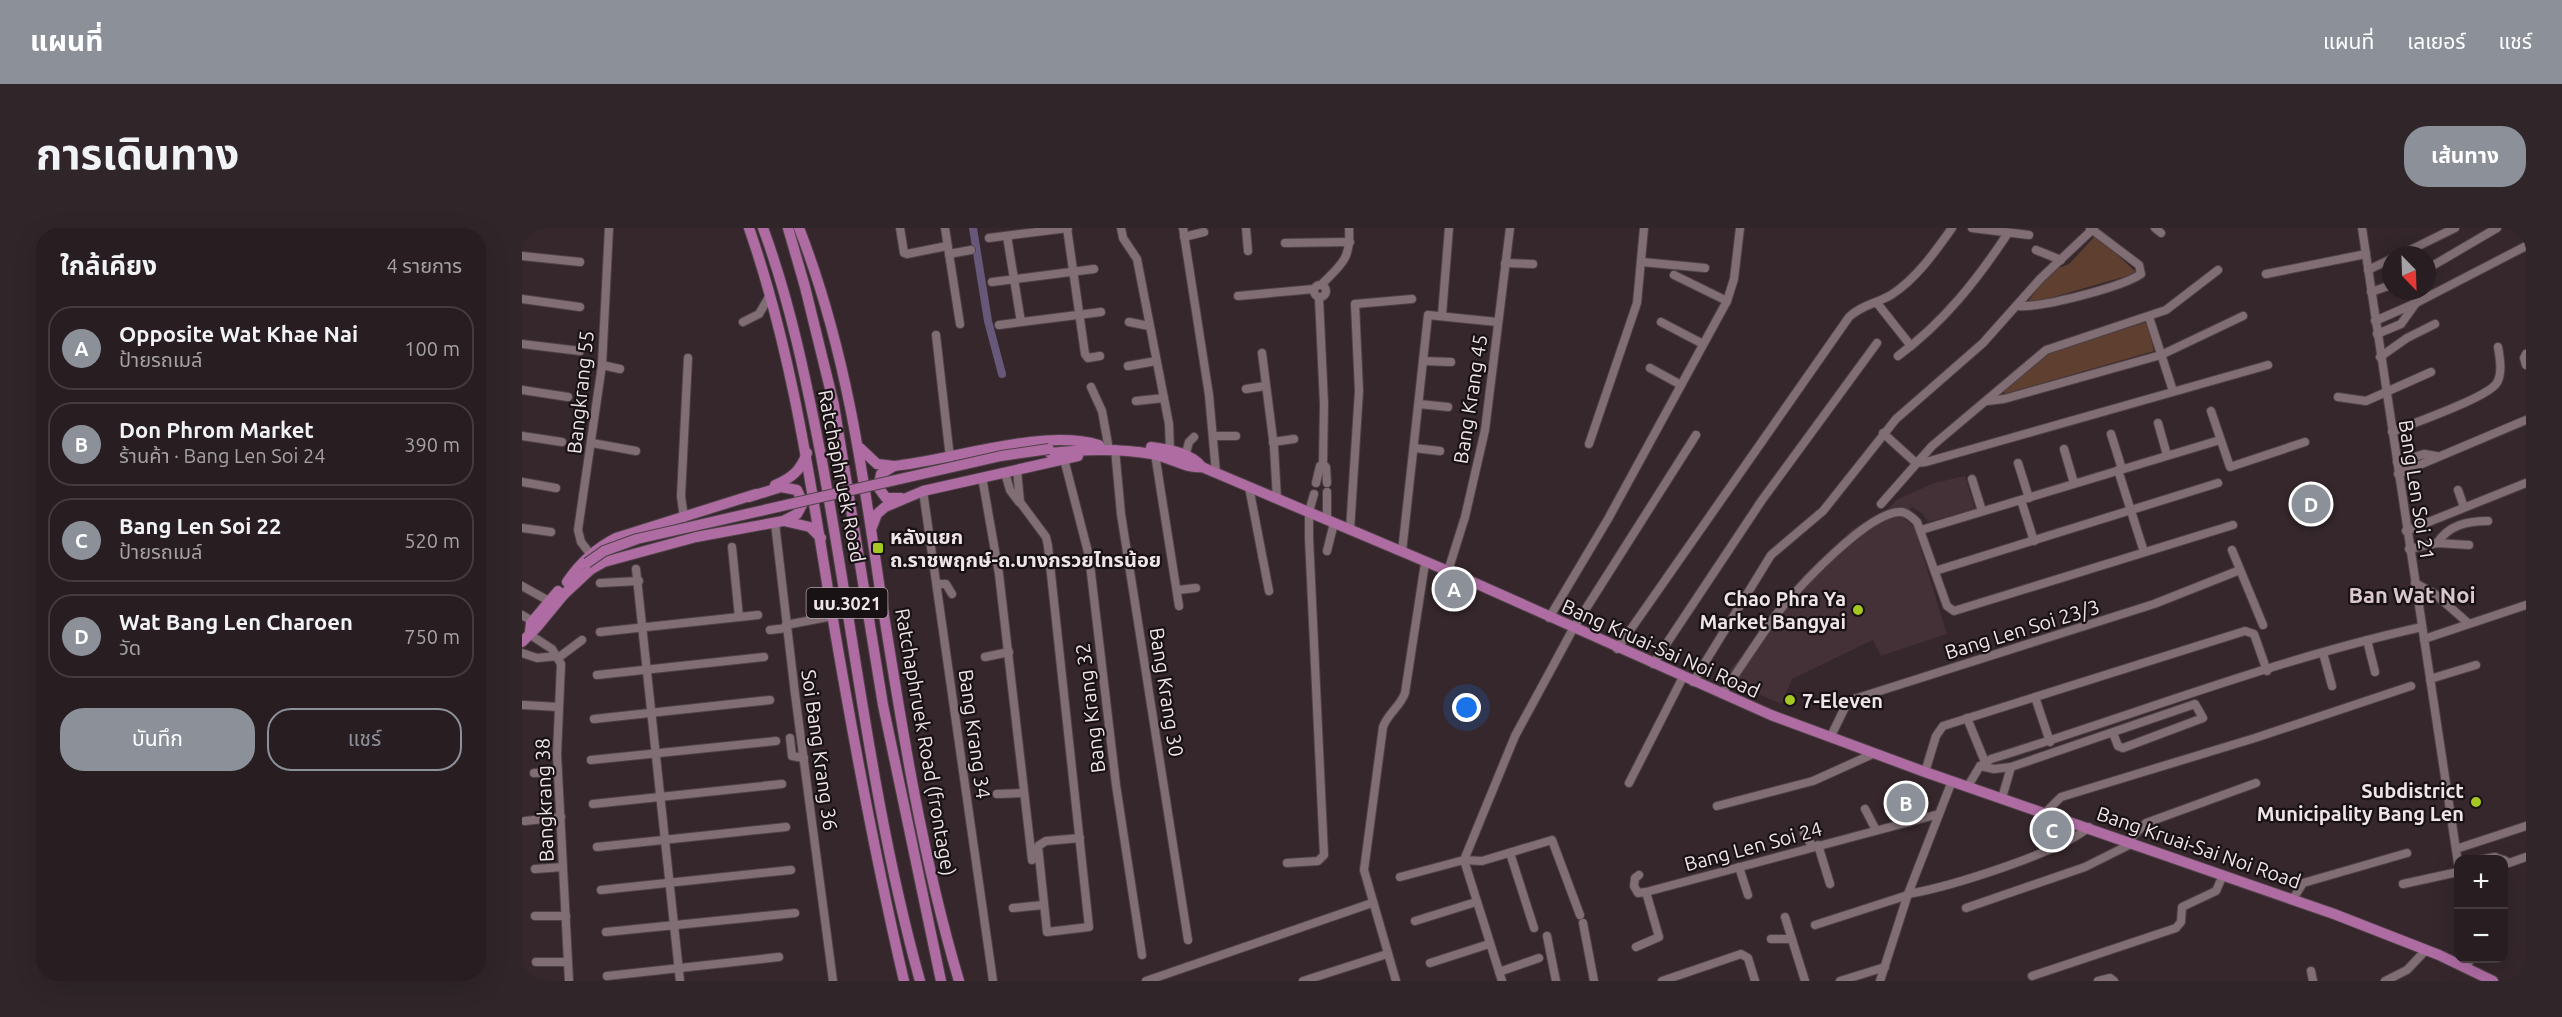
<!DOCTYPE html>
<html lang="th">
<meta charset="utf-8">
<style>
body{margin:0;font-family:Ubuntu,"Noto Sans Thai",sans-serif;background:#30262a;color:#f1f3f6}
.controls{position:absolute;right:18px;bottom:18px;display:grid;overflow:hidden;border-radius:12px;box-shadow:0 6px 24px #0002}
.controls button{width:54px;height:54px;display:grid;place-items:center;padding:0;border:0;border-bottom:2px solid #443b3f;background:#281d21;color:#f1f3f6;font:30px sans-serif}
.compass{position:absolute;left:1860px;top:18px;width:54px;height:54px;border-radius:50%;background:#281d21;box-shadow:0 6px 24px #0002;rotate:157deg}
.you{position:absolute;left:945px;top:480px;width:21px;height:21px;margin:-15px;border:4px solid #fff;border-radius:50%;background:#1a73e8;box-shadow:0 0 0 9px #1a73e833}
.badge{display:grid;place-items:center;width:39px;height:39px;border-radius:50%;background:#8c9099;color:#fff;font-size:20px;font-weight:700}
.pin{position:absolute;translate:-50% -50%;border:3px solid #fff;box-shadow:0 2px 6px #0006}
.list{margin:0;padding:0;list-style:none}
h2{display:flex;justify-content:space-between;align-items:center;height:78px;margin:0;padding:0 24px;font-size:26px}
h2 small{font-size:20px;font-weight:400;color:#a5a2a5}
.list li{display:grid;grid-template-columns:39px 1fr auto;gap:18px;align-items:center;box-sizing:border-box;height:84px;margin:0 12px 12px;padding:0 12px;border:2px solid #443b3f;border-radius:24px}
.list b{display:block;font-size:22px;white-space:nowrap}
.list p{margin:0;font-size:20px;white-space:nowrap;color:#a5a2a5}
.list em{font-size:20px;font-style:normal;color:#a5a2a5}
.actions{display:flex;gap:12px;padding:18px 24px}
.actions a{flex:1;padding:14px 0;border:2px solid #8c9099;border-radius:24px;text-align:center;font-size:21px;color:#8c9099}
.actions .main{background:#8c9099;color:#fff}
.map{position:relative;flex:none;width:2004px;height:753px;overflow:hidden;border-radius:24px}
header{display:flex;align-items:center;gap:36px;box-sizing:border-box;height:84px;padding:0 30px;background:#8c9099;color:#fff}
header strong{font-size:28px}
nav{display:flex;gap:33px;margin-inline-start:auto;font-size:21px}
.intro{display:flex;align-items:center;justify-content:space-between;box-sizing:border-box;height:144px;padding:0 36px}
h1{margin:0;font-size:42px}
.button{padding:15px 27px;border-radius:24px;background:#8c9099;color:#fff;font-size:21px;font-weight:700}
main{display:flex;gap:36px;padding:0 36px}
aside{flex:1;background:#281d21;border-radius:24px;box-shadow:0 6px 24px #0002}
.map>svg:first-child{display:block}
.built{fill:#443037}
.green{fill:#5e3f30}
.lines{fill:none;stroke-linecap:round;stroke-linejoin:round}
.canal{stroke:#675778;stroke-width:8}
.minor-casing{stroke:#4f4247;stroke-width:10}
.major-casing{stroke:#4f4247;stroke-width:12}
.minor{stroke:#806e74;stroke-width:8}
.major{stroke:#ae6ca3;stroke-width:10}
.major-bridge-casing{stroke:#4f4247;stroke-width:12;stroke-linecap:butt}
.major-bridge{stroke:#ae6ca3;stroke-width:10}
.poi-dot{fill:#a5c822;stroke:#191214;stroke-width:2}
.labels{text-anchor:middle;dominant-baseline:central;stroke-width:4.5;stroke-linejoin:round;paint-order:stroke}
.shield{fill:#191214;stroke:#afa6a8;stroke-width:1.5}
.shield-label{font-size:18px;font-weight:bold;fill:#efe5e8}
.street-label{font-size:20px;fill:#efe5e8;stroke:#191214}
.poi-label{font-size:20px;font-weight:bold;fill:#efe5e8;stroke:#191214;text-anchor:start}
.quarter-label{font-size:22px;font-weight:bold;fill:#dac6cd;stroke:#191214}
</style>
<header>
<strong>แผนที่</strong>
<nav><a>แผนที่</a><a>เลเยอร์</a><a>แชร์</a></nav>
</header>
<div class="intro"><h1>การเดินทาง</h1><a class="button">เส้นทาง</a></div>
<main>
<aside>
<h2>ใกล้เคียง<small>4 รายการ</small></h2>
<ul class="list">
<li><span class="badge">A</span><div><b>Opposite Wat Khae Nai</b><p>ป้ายรถเมล์</p></div><em>100 m</em></li>
<li><span class="badge">B</span><div><b>Don Phrom Market</b><p>ร้านค้า · Bang Len Soi 24</p></div><em>390 m</em></li>
<li><span class="badge">C</span><div><b>Bang Len Soi 22</b><p>ป้ายรถเมล์</p></div><em>520 m</em></li>
<li><span class="badge">D</span><div><b>Wat Bang Len Charoen</b><p>วัด</p></div><em>750 m</em></li>
</ul>
<div class="actions"><a class="main">บันทึก</a><a>แชร์</a></div>
</aside>
<div class="map">
<svg width="2004" height="753" viewBox="0 0 2004 753">
<rect width="100%" height="100%" fill="#35272c"/>
<polygon class="built" points="1443,248 1453,281 1406,294 1401,286 1390,279 1382,290 1392,299 1425,406 1359,428 1351,412 1270,451 1260,476 1201,451 1273,359 1330,301 1366,281 1376,271 1412,255"/>
<g class="green">
<polygon points="1574,7 1615,45 1511,75 1507,72 1529,43 1547,36"/>
<polygon points="1625,94 1632,123 1482,166 1483,160 1530,123"/>
</g>
<g class="lines">
<polyline class="canal" points="451,0 466,93 480,146"/>
<defs>
<g id="minor">
<polyline points="378,0 382,25 385,26 425,18"/>
<polyline points="423,0 438,96"/>
<polyline points="545,0 563,126 566,130 578,128"/>
<polyline points="599,0 601,10 615,31 647,196 648,222"/>
<polyline points="661,0 687,167 694,245"/>
<polyline points="724,0 726,23"/>
<polyline points="1450,0 1507,7"/>
<polyline points="1633,0 1639,5"/>
<polyline points="1840,0 1936,635"/>
<polyline points="485,8 499,94"/>
<polyline points="662,9 682,4"/>
<polyline points="467,10 546,0"/>
<polyline points="763,15 828,14"/>
<polyline points="1514,22 1539,32"/>
<polyline points="427,26 449,22"/>
<polyline points="1878,27 1933,0"/>
<polyline points="0,28 58,34"/>
<polyline points="1120,34 1183,40"/>
<polyline points="983,35 1011,36"/>
<polyline points="1905,41 1975,0"/>
<polyline points="1846,42 1869,31"/>
<polyline points="1744,46 1844,26"/>
<polyline points="1152,47 1205,73"/>
<polyline points="470,54 572,41"/>
<circle cx="798" cy="63" r="6"/>
<path d="M799,57C820,36 829,31 827,0"/>
<polyline points="1849,64 1869,57"/>
<polyline points="716,68 792,61"/>
<polyline points="797,70 802,176 801,236 804,239 805,255"/>
<polyline points="0,71 58,79"/>
<polyline points="1355,75 1389,118"/>
<polyline points="1894,75 2004,18"/>
<path d="M1496,78C1519,80 1600,59 1619,46L1617,37L1568,0"/>
<polyline points="920,87 927,0"/>
<polyline points="1627,89 1651,163"/>
<polyline points="1853,93 1894,75 1879,96 1855,106"/>
<polyline points="221,94 237,86 248,67"/>
<polyline points="607,94 627,98"/>
<polyline points="1139,94 1181,116"/>
<polyline points="477,97 579,84"/>
<polyline points="414,107 428,230"/>
<polyline points="0,116 58,123"/>
<polyline points="740,125 752,219 755,271"/>
<polyline points="2004,126 2002,130 2004,137"/>
<path d="M1376,128C1422,94 1455,52 1486,5"/>
<polyline points="1858,129 1885,110 1913,96"/>
<polyline points="901,133 929,134"/>
<polyline points="80,137 98,141"/>
<polyline points="606,138 634,133"/>
<polyline points="1128,140 1159,157"/>
<polyline points="569,159 580,183 586,216"/>
<polyline points="724,161 743,158"/>
<polyline points="0,162 46,169"/>
<polyline points="1816,169 1844,173 1909,144"/>
<polyline points="614,173 642,170"/>
<polyline points="1465,173 1482,171 1639,127 1721,88"/>
<polyline points="897,176 926,179"/>
<polyline points="1689,183 1708,239 1783,214"/>
<polyline points="1636,195 1645,227"/>
<path d="M1870,204C1891,195 1962,171 1974,156C1981,147 1978,130 1976,119"/>
<polyline points="1361,205 1394,235 1404,234 1746,137"/>
<polyline points="1589,206 1600,241"/>
<polyline points="0,208 40,214"/>
<polyline points="692,208 714,208"/>
<polyline points="751,214 772,211"/>
<polyline points="70,215 114,223"/>
<polyline points="1067,216 1115,75 1122,0"/>
<polyline points="892,220 918,223"/>
<polyline points="593,221 599,286 666,712"/>
<polyline points="1542,221 1552,255"/>
<polyline points="633,226 657,378"/>
<polyline points="663,228 667,214 672,209"/>
<polyline points="542,231 567,328 594,557 620,727"/>
<polyline points="1875,234 1902,226 1914,228"/>
<polyline points="1496,235 1507,270"/>
<path d="M495,242L498,274L524,309L526,318C540,445 554,572 567,699L525,704L516,618L524,613L558,610"/>
<polyline points="1596,242 1622,324"/>
<polyline points="483,245 488,262 497,274"/>
<polyline points="1876,246 2004,192"/>
<polyline points="460,249 477,346 510,632"/>
<polyline points="1450,251 1460,283"/>
<polyline points="0,254 34,260"/>
<polyline points="794,255 798,238 801,236"/>
<polyline points="727,259 747,363"/>
<polyline points="1936,262 1942,279"/>
<polyline points="401,263 471,753"/>
<polyline points="1499,272 1512,313"/>
<polyline points="1359,276 1410,218 1524,122 1644,82 1696,42"/>
<polyline points="162,290 159,268 166,130"/>
<polyline points="805,291 805,264"/>
<polyline points="253,295 273,466 311,753"/>
<polyline points="0,300 29,304"/>
<polyline points="828,302 837,163 833,76 890,71"/>
<polyline points="1399,302 1698,212"/>
<polyline points="1884,303 2004,255"/>
<path d="M1915,315C1927,297 1945,293 1966,293"/>
<polyline points="210,319 217,389"/>
<polyline points="1887,321 1915,315 1947,317"/>
<polyline points="1710,322 1741,397"/>
<polyline points="805,323 812,295"/>
<polyline points="880,324 906,87 975,94"/>
<polyline points="69,327 59,314 56,302 80,137 87,0"/>
<polyline points="114,341 158,753"/>
<polyline points="926,343 943,289 963,202 988,0"/>
<polyline points="1413,343 1696,255"/>
<polyline points="78,355 117,353"/>
<polyline points="1893,355 1913,366 1946,395"/>
<polyline points="415,356 424,356 430,366"/>
<polyline points="0,358 27,373"/>
<polyline points="656,362 674,360"/>
<polyline points="0,387 10,393"/>
<polyline points="1027,390 1086,291 1205,73 1212,51 1218,0"/>
<polyline points="264,397 311,388"/>
<polyline points="248,402 265,400"/>
<polyline points="78,404 236,387"/>
<polyline points="7,406 30,421 39,436 35,526 47,753"/>
<polyline points="1902,411 2004,377"/>
<polyline points="1845,412 1853,444"/>
<path d="M1095,421L1327,89C1338,78 1355,75 1369,67C1394,51 1413,24 1430,0"/>
<polyline points="0,425 15,430 36,428"/>
<polyline points="1801,425 1810,458"/>
<polyline points="463,429 487,424"/>
<polyline points="36,430 60,412"/>
<polyline points="1131,436 1240,272 1355,115"/>
<polyline points="75,447 242,429"/>
<polyline points="1908,451 1954,437"/>
<polyline points="1171,454 1249,327 1301,283 1374,191 1461,115 1518,51 1572,0"/>
<path d="M1200,466C1219,439 1237,410 1257,383C1277,359 1348,281 1380,284C1386,285 1391,290 1395,294L1425,378L1432,383L1711,297"/>
<polyline points="1513,469 1528,514"/>
<polyline points="1,477 37,479"/>
<polyline points="1445,490 1463,534"/>
<polyline points="72,491 248,472"/>
<polyline points="1309,508 1326,473 1632,376 1718,342"/>
<polyline points="268,510 270,528 282,530"/>
<polyline points="69,532 254,513"/>
<polyline points="1458,538 1472,541 1489,539 1673,476 1681,490 1601,520 1596,518 1591,505"/>
<polyline points="1403,544 1414,508 1421,498 1723,403 1732,406 1745,443"/>
<polyline points="12,545 36,544"/>
<polyline points="1107,555 1161,449"/>
<path d="M1446,558L1458,538L1469,531C1612,487 1754,431 1900,399"/>
<polyline points="475,566 502,565"/>
<polyline points="1480,570 1489,539"/>
<polyline points="71,576 260,556"/>
<polyline points="1195,578 1291,553 1353,525"/>
<polyline points="1343,581 1354,602"/>
<polyline points="1523,585 1539,569 1733,510 1889,458"/>
<polyline points="3,593 39,589"/>
<polyline points="1282,605 1291,619"/>
<polyline points="1606,613 1624,595 1734,555"/>
<polyline points="1296,617 1308,656"/>
<polyline points="75,619 264,599"/>
<polyline points="1934,621 2004,598"/>
<polyline points="988,625 1012,700"/>
<polyline points="1957,632 1973,629 1981,632"/>
<polyline points="1982,632 1987,635 2004,629"/>
<polyline points="765,635 796,633 802,627 787,310 787,284 792,266"/>
<polyline points="1217,639 1226,667"/>
<polyline points="13,641 41,639"/>
<polyline points="1117,647 1113,650 1112,658 1116,665 1124,664"/>
<polyline points="878,649 942,632 980,753"/>
<polyline points="1881,656 1936,644"/>
<polyline points="79,662 269,642"/>
<path d="M1386,666C1427,659 1537,625 1567,599"/>
<polyline points="1771,671 1781,655 1885,625"/>
<polyline points="491,680 521,677"/>
<polyline points="1444,680 1563,639 1611,615"/>
<polyline points="1058,687 1030,612 960,633 942,632 993,508 1051,401 1174,207"/>
<polyline points="13,688 44,688"/>
<polyline points="1263,689 1283,753"/>
<polyline points="893,693 954,674"/>
<polyline points="1061,695 1072,753"/>
<polyline points="1293,697 1386,667"/>
<polyline points="84,704 273,685"/>
<polyline points="1025,708 1034,753"/>
<polyline points="1249,711 1270,711"/>
<polyline points="1114,719 1137,709 1124,664 1417,586"/>
<polyline points="14,734 46,734"/>
<polyline points="908,735 967,716"/>
<polyline points="1944,740 1949,730"/>
<polyline points="1789,743 1791,753"/>
<polyline points="977,744 1017,730"/>
<polyline points="85,748 257,729"/>
<polyline points="1510,748 1654,700 1659,694 1660,679 1694,663 1701,647"/>
<polyline points="624,753 850,675"/>
<polyline points="781,753 865,726"/>
<path d="M874,753L842,642L861,499C866,485 878,479 883,465L903,335"/>
<polyline points="1140,753 1219,726 1226,730 1233,753"/>
<polyline points="1318,753 1363,739"/>
<polyline points="1358,753 1386,666 1430,553"/>
<polyline points="1576,753 1588,750 1592,753"/>
<polyline points="1863,753 1885,742 1904,722"/>
</g>
<g id="major">
<path d="M227,0C270,124 288,251 309,380C330,505 353,629 382,753"/>
<path d="M241,0C268,73 284,152 299,228C332,403 350,581 398,753"/>
<polyline points="266,0 283,59 312,177 361,477 419,753"/>
<path d="M277,0C323,118 340,238 358,362C379,494 399,625 437,753"/>
<path d="M629,219C646,221 669,225 680,239"/>
<path d="M338,220L355,236L372,238C432,232 519,200 577,217"/>
<path d="M528,225C563,221 596,220 630,226C647,229 664,241 680,239L926,343L1249,487L1403,544L1812,686L1917,727L1971,753"/>
<polyline points="372,238 359,246 356,259 364,270 379,270"/>
<path d="M253,257C270,250 279,242 285,225"/>
<polyline points="262,293 288,299 299,310"/>
<polyline points="350,299 355,286 363,279 401,263 556,228"/>
<path d="M45,354C58,335 74,320 94,310L234,266"/>
<polyline points="39,369 68,342 82,334 174,309 261,293 275,286 281,275 275,262 259,259 227,269"/>
<polyline points="8,403 9,395 36,363"/>
<polyline points="0,414 15,399 43,365"/>
</g>
</defs>
<use href="#minor" class="minor-casing"/>
<use href="#major" class="major-casing"/>
<use href="#minor" class="minor"/>
<use href="#major" class="major"/>
<defs>
<polyline id="major-bridge" points="65,335 82,323 115,311 479,228 527,221"/>
</defs>
<use href="#major-bridge" class="major-bridge-casing"/>
<use href="#major-bridge" class="major-bridge"/>
</g>
<g class="poi-dot">
<rect x="350" y="314" width="12" height="12" rx="3"/>
<circle cx="1336" cy="382" r="6"/>
<circle cx="1268" cy="472" r="6"/>
<circle cx="1954" cy="574" r="6"/>
</g>
<g class="labels">
<rect class="shield" x="284.5" y="360" width="81" height="30" rx="4.5"/>
<g class="shield-label">
<text x="325" y="375">นบ.3021</text>
</g>
<g class="street-label">
<text transform="translate(58 164) rotate(-84)">Bangkrang 55</text>
<text transform="translate(948 171) rotate(-81)">Bang Krang 45</text>
<text transform="translate(320 248) rotate(79)">Ratchaphruek Road</text>
<text transform="translate(1895 262) rotate(81)">Bang Len Soi 21</text>
<text transform="translate(1500 401) rotate(-17)">Bang Len Soi 23/3</text>
<text transform="translate(1139 420) rotate(24)">Bang Kruai-Sai Noi Road</text>
<text transform="translate(645 464) rotate(81)">Bang Krang 30</text>
<text transform="translate(568 480) rotate(-97)">Bang Krang 32</text>
<text transform="translate(453 506) rotate(82)">Bang Krang 34</text>
<text transform="translate(404 514) rotate(80)">Ratchaphruek Road (frontage)</text>
<text transform="translate(298 522) rotate(82)">Soi Bang Krang 36</text>
<text transform="translate(22 572) rotate(-92)">Bangkrang 38</text>
<text transform="translate(1231 618) rotate(-15)">Bang Len Soi 24</text>
<text transform="translate(1677 619) rotate(19)">Bang Kruai-Sai Noi Road</text>
</g>
<g class="poi-label">
<text x="368" y="308">หลังแยก<tspan x="368" dy="23">ถ.ราชพฤกษ์-ถ.บางกรวยไทรน้อย</tspan></text>
<text x="1324" y="370" text-anchor="end">Chao Phra Ya<tspan x="1324" dy="23">Market Bangyai</tspan></text>
<text x="1280" y="472">7-Eleven</text>
<text x="1942" y="562" text-anchor="end">Subdistrict<tspan x="1942" dy="23">Municipality Bang Len</tspan></text>
</g>
<g class="quarter-label">
<text x="1890" y="366">Ban Wat Noi</text>
</g>
</g>
</svg>
<div class="controls">
<button>+</button>
<button>−</button>
</div>
<svg class="compass" viewBox="-18 -18 36 36"><path d="M0-13l5 13h-10z" fill="#e53935"/><path d="M0 13l5-13h-10z" fill="#a5a2a5"/></svg>
<div class="you"></div>
<div class="pin badge" style="left:932px;top:361px">A</div>
<div class="pin badge" style="left:1384px;top:575px">B</div>
<div class="pin badge" style="left:1530px;top:602px">C</div>
<div class="pin badge" style="left:1789px;top:276px">D</div>
</div>
</main>
